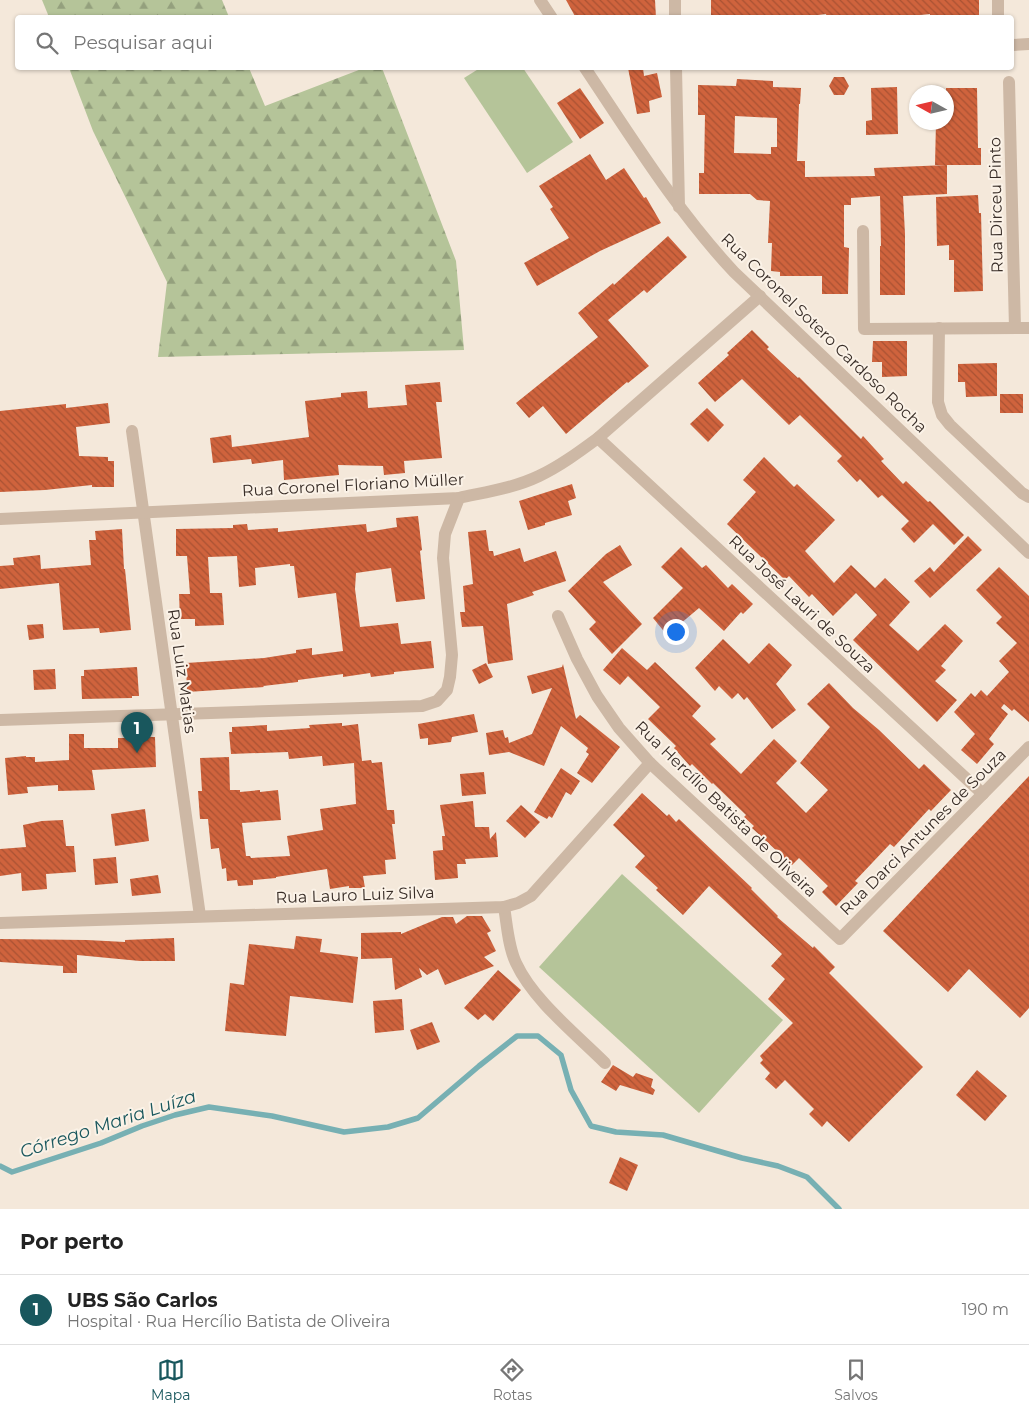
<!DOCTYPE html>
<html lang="pt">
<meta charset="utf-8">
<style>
body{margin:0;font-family:Montserrat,sans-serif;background:#f2f2f2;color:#222}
.compass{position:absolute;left:909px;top:85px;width:45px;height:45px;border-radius:50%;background:#fff;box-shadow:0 1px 4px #0004;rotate:278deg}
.you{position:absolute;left:675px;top:631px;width:18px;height:18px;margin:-12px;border:4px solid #fff;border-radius:50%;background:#1a73e8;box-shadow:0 0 0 8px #1a73e833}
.badge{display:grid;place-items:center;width:32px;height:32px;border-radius:50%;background:#19575d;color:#fff;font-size:16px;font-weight:700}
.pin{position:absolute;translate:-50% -41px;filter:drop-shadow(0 1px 2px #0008)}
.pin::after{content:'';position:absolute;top:26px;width:18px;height:15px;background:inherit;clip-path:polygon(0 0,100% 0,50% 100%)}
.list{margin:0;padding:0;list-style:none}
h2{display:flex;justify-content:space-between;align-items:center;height:65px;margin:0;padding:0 20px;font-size:21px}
h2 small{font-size:16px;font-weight:400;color:#767676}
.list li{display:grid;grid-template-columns:32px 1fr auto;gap:15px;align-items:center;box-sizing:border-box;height:70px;padding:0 20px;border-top:1px solid #e0e0e0}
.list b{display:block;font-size:19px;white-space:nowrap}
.list p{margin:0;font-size:16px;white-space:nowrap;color:#767676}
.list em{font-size:16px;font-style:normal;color:#767676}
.icon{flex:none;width:28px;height:28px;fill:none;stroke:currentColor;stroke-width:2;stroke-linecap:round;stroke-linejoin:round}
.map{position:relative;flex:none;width:1029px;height:1209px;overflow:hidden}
.search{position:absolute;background:#fff;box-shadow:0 1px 4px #0004;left:15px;right:15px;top:15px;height:55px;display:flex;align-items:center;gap:12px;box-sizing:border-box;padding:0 18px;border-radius:5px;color:#767676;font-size:19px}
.sheet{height:135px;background:#fff}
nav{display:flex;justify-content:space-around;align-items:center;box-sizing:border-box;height:70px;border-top:1px solid #e0e0e0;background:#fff;font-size:14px;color:#767676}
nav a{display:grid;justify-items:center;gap:2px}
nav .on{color:#19575d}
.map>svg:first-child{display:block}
.forest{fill:url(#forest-firs)}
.park{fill:#b5c499}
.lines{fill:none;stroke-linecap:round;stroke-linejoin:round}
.stream{stroke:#77b0b3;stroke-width:5.5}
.building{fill:url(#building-back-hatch);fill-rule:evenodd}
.minor{stroke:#cdb8a5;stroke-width:12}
.labels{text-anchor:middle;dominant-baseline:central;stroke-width:4;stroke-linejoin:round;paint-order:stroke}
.street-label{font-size:16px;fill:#382d27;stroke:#fbf2e7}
.water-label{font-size:18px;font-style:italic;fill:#19575d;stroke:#fbf2e7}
</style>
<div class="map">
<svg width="1029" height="1209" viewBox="0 0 1029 1209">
<defs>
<pattern id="forest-firs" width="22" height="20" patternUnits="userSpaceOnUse" patternTransform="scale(1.25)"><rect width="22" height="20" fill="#b5c499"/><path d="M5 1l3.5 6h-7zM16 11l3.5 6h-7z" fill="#94a07d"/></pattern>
<pattern id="building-back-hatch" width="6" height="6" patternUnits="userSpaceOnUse" patternTransform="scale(1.25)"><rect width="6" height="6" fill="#cf633d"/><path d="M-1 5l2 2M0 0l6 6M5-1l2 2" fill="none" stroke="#a95233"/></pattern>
</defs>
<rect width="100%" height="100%" fill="#f4e8da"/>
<g class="forest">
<polygon points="42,0 222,0 229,17 49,17"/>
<polygon points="69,68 249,68 265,106 364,68 382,68 456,261 464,350 158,357 167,282 93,131"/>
</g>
<g class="park">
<polygon points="480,68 523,68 573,142 527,173 464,78"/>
<polygon points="622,874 783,1020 699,1113 539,967"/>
</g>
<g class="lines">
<polyline class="stream" points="0,1166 12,1172 101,1143 142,1126 175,1115 209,1107 272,1116 344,1132 388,1127 418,1118 479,1066 517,1036 538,1036 561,1055 571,1090 591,1126 616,1132 663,1135 742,1158 778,1166 807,1177 839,1209"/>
</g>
<g class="building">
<polygon points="566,0 655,0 656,18 576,18"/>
<polygon points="711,0 979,0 979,18 930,18 930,14 891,18 865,18 865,15 827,18 826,14 794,18 760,18 760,16 711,16"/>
<polygon points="628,68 643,68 644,76 657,73 662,97 649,101 650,112 637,114"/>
<polygon points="834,77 844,77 849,86 844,95 834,95 829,86"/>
<path d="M737,79L773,81V87L801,88L800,104H799L797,161H805V177L875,176L874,168L947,165V194L903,196L905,234V295H880V246H881L880,196L851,198V205H844V247L849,248L848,294H822V276H780V272L771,271L772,243H768L770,201L757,200L750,194H699V173H704L705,115H698V85L736,86ZM735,116L777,118V147H771V154L734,153Z"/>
<polygon points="897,87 898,134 866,135 866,121 872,120 871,88"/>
<polygon points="580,88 604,123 580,139 557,103"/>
<polygon points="946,88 977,88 978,148 981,148 981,165 935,165 936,122 946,122"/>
<polygon points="590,154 606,180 624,168 644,198 646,197 661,223 600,251 537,286 524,263 569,238 550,209 553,207 539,186"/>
<polygon points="978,195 979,213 981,213 983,291 954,292 954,260 949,260 949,245 937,246 936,197"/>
<polygon points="668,236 687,257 647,293 644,290 608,320 649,366 628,383 627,382 566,434 543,406 529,418 516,403 598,337 578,313 613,283 614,285"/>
<polygon points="752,330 769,347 767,349 798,378 799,377 861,439 863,436 884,459 881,461 903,484 906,481 928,502 930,501 964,535 954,545 933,524 914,543 901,529 909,521 882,495 878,498 860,479 857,482 837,461 842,456 800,415 789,425 742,379 715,402 698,383 729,355 727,353"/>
<polygon points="873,341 907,341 907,376 882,377 882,362 872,362"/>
<polygon points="997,363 997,396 966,397 965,382 958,382 958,364"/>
<polygon points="440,382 442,402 436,402 442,458 404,461 405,473 384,475 383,466 338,465 339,475 284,480 283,460 252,464 251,459 213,463 210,438 231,435 232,447 309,437 305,401 341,397 341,393 367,391 368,408 407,405 405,385"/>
<rect x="1000" y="394" width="23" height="19"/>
<polygon points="108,403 110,423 76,427 79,456 108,457 108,461 114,461 114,487 92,487 92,485 45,490 0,492 0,411 66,404 66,408"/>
<polygon points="707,408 724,425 708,442 690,424"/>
<polygon points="764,457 794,487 797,484 835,520 805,551 834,583 851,565 875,588 885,578 910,602 889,625 918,651 945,624 963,641 941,666 946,670 935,681 957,700 937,722 853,640 877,615 856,593 833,616 812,594 809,597 789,576 785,580 727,524 756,492 743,480"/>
<polygon points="572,484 576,498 568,501 572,515 545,523 545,525 528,530 519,501"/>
<polygon points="418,516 422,550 420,551 425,599 396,602 391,568 356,573 355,589 360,627 398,623 401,644 431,641 434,668 394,672 394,674 371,677 370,673 343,677 343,674 298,680 298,682 263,686 264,687 187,692 186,663 264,658 296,653 296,650 312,648 312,655 343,651 336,593 298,598 294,566 290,566 290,564 255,568 256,585 239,587 237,556 208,557 210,593 222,593 224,625 195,626 195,619 180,619 179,594 190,594 187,556 176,556 176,529 233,528 233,525 247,524 248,530 278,528 278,532 366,524 367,532 397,527 396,518"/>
<polygon points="122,529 124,569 125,569 131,630 100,633 99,628 63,630 59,583 0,589 0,566 14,565 13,558 40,555 41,569 91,565 89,540 96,540 95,531"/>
<polygon points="486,530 489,551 493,551 494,556 520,548 524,562 556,551 566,581 532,592 534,595 507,604 513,660 488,664 483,626 462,627 460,612 465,612 463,586 473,584 468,532"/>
<polygon points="968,536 982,550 930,598 914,581 930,567 934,572"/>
<polygon points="620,545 632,565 603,582 642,624 612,654 589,629 596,622 568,591 606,554"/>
<polygon points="681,547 702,568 706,565 728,588 732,584 753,604 743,614 741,612 724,631 699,608 667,635 653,618 683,588 661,567"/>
<polygon points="999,567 1029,596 1029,722 1014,709 1012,711 1004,704 1001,708 1008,714 989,739 994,744 977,764 961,750 975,734 954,712 971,693 975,697 981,690 987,696 1009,672 999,661 1017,643 996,623 1002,617 976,590"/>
<polygon points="43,624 44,638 29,640 27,625"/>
<polygon points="723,639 749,664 769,643 792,665 776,684 796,710 772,729 747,697 744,700 738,693 732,699 719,686 715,691 695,668"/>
<polygon points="622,648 647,670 655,662 701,706 692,716 716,739 710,744 741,774 774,739 797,761 776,783 806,813 828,790 800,763 830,727 807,704 829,683 853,708 879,730 919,769 924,764 951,790 931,811 929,809 894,847 890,844 855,881 858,883 836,906 822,892 828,886 799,858 792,865 752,828 754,826 744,817 746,815 713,783 712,784 692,764 690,766 674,748 676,746 648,719 660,707 628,676 620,685 603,670"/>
<polygon points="486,663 493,677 479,684 472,670"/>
<polygon points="563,664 576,719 580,715 620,747 592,783 577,773 589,754 586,752 588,748 561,726 544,766 509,752 489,755 486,733 503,730 505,738 508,737 509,743 532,734 552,688 532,694 527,676 562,667"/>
<polygon points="137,667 139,696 132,696 132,698 82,699 81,676 84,676 84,670"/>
<polygon points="55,669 56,689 34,690 33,670"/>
<polygon points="474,714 478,732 452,737 451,742 428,745 428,738 420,739 418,724"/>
<polygon points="342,723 342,726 358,724 362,761 371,760 372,763 382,762 387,810 394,810 395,824 392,824 396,859 385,860 386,874 363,876 365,888 349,888 349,886 330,889 327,869 276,877 276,878 253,880 253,885 238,886 237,880 227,881 226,868 222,869 219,848 211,849 208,819 200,819 198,791 202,791 200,758 229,757 230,790 240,790 240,792 260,790 260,792 278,790 281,820 242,823 246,856 250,856 251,858 290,856 287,836 323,830 320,809 356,804 354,763 323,766 322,756 289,759 288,752 231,754 229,732 232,732 232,727 267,725 267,731 310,728 309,725"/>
<polygon points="130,732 144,732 145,737 155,737 156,767 92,770 95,790 58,791 58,785 27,787 28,793 8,795 5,758 26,756 26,757 35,757 35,762 69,760 69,734 84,734 84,748 118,748 118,738 130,738"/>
<polygon points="561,768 580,781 571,795 566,792 552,818 549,816 547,819 534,812"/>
<polygon points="484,772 486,794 462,796 460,774"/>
<polygon points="1029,776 1029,1008 1020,1018 969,969 948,992 883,931"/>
<polygon points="642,793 667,816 669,814 676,822 679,819 752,888 751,889 778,916 777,917 813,948 814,946 835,967 829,973 923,1067 849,1142 827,1121 822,1127 809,1114 814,1109 785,1080 776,1089 765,1079 770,1073 760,1063 763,1060 760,1056 793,1023 768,999 785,979 771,966 782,954 709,886 683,915 656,890 658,888 635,867 645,856 613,825"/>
<polygon points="473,801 475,827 489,827 490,839 496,832 498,857 465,859 466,864 457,864 458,878 435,880 433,851 443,850 442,836 445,836 440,805"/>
<polygon points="521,805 540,822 525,838 506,821"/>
<polygon points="145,809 149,841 115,846 111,814"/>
<polygon points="63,820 66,846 74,846 76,872 46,874 47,889 22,891 21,873 0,876 0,849 26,847 23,825 42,821"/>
<polygon points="116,857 118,883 95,885 93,859"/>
<polygon points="158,875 161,893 132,896 130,879"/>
<polygon points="467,916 482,916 491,931 487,933 496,951 484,957 494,966 445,985 438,969 427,975 419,968 422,977 395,990 392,958 361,959 361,933 401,932 401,934 442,917 453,917 456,924"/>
<polygon points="296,936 322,939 320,952 358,957 353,1003 290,996 286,1036 225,1031 230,983 244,985 249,944 294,949"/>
<polygon points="174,938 175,961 140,961 77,955 77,973 63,973 63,966 0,962 0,939 87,940 125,942 125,940"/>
<polygon points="498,970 521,990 493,1021 485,1014 478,1020 464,1008"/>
<polygon points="402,999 404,1030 375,1033 373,1001"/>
<polygon points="432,1022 440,1042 417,1050 410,1030"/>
<polygon points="613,1065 633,1077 636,1073 653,1079 651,1087 655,1090 653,1095 620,1085 616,1091 601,1082"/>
<polygon points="977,1070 1007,1096 985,1121 956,1095"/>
<polygon points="620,1157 638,1165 627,1191 609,1183"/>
</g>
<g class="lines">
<g class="minor">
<polyline points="540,0 552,18"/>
<polyline points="675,0 675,18"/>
<polyline points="998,0 998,18"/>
<polyline points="1012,45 1029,44"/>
<path d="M585,68C632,138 676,210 734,272L1029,553"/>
<polyline points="676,68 679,207"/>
<polyline points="1009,82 1015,328"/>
<polyline points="863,231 864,329 1029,328"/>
<polyline points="939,328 938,402 942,415 950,425 1022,493 1029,497"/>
<polyline points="132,431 200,916"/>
<polyline points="598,438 983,794"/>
<path d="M0,519L459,498C486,492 514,488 539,476C560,466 579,452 598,438L760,296"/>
<polyline points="558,616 577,659 597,696 619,728 650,763 840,939 1029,747"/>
<polyline points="0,720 422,706 437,701 447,690 450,677 452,655 443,558 445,534 459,498"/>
<path d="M504,907C507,924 508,946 516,963C533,1000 576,1034 605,1063"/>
<polyline points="0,923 504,907 518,903 531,896 650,763"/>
</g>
</g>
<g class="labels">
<g class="street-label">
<text transform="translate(996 205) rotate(-91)">Rua Dirceu Pinto</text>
<text transform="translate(824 333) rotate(44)">Rua Coronel Sotero Cardoso Rocha</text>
<text transform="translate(353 485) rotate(-3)">Rua Coronel Floriano Müller</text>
<text transform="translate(802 604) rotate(43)">Rua José Lauri de Souza</text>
<text transform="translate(182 671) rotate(82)">Rua Luiz Matias</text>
<text transform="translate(726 809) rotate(44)">Rua Hercílio Batista de Oliveira</text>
<text transform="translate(923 832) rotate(-45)">Rua Darci Antunes de Souza</text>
<text transform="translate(355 895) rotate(-2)">Rua Lauro Luiz Silva</text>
</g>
<g class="water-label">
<text transform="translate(108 1124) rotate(-18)">Córrego Maria Luíza</text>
</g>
</g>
</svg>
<svg class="compass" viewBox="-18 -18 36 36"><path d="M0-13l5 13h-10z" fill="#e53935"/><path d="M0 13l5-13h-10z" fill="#767676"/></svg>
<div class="you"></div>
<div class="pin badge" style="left:137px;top:753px">1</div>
<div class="search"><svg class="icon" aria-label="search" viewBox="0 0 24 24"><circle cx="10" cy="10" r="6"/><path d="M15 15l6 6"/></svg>Pesquisar aqui</div>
</div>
<section class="sheet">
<h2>Por perto<small></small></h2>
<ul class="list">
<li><span class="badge">1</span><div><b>UBS São Carlos</b><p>Hospital · Rua Hercílio Batista de Oliveira</p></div><em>190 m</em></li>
</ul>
</section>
<nav>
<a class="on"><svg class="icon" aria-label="map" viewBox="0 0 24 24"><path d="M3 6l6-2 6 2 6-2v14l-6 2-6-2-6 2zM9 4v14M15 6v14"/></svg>Mapa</a>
<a><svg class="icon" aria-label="directions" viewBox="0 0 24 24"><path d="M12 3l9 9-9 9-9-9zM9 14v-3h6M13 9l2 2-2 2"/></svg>Rotas</a>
<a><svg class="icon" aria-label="saved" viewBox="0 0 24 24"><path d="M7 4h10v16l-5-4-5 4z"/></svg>Salvos</a>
</nav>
